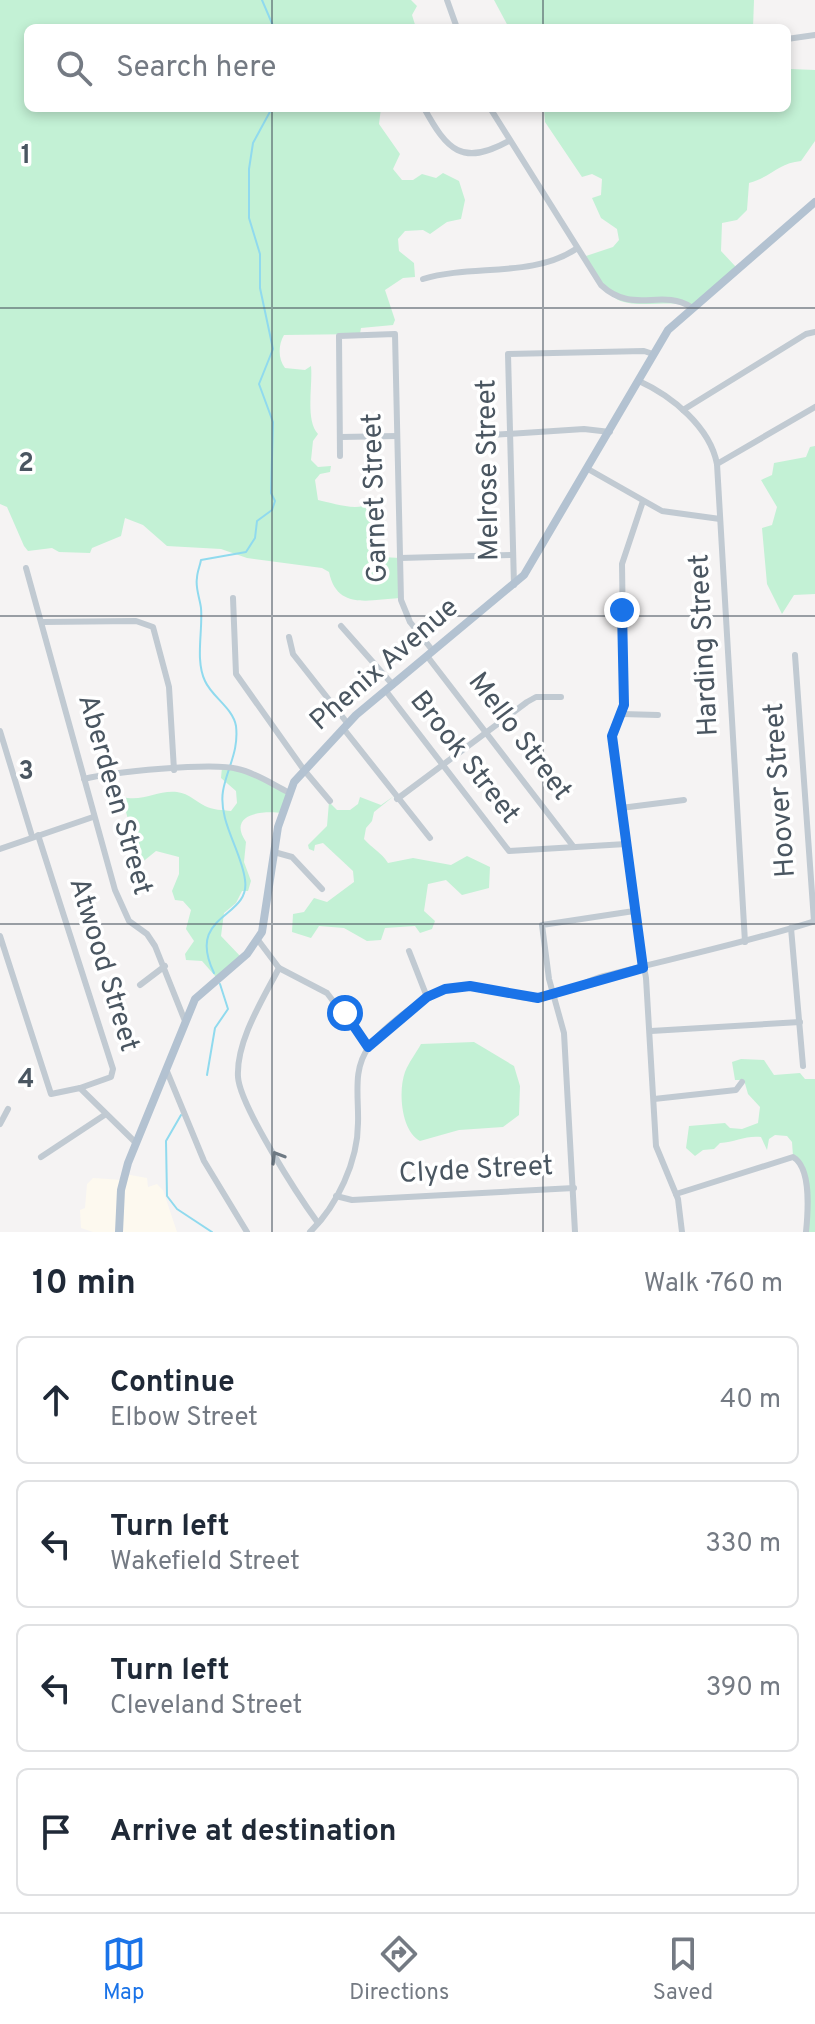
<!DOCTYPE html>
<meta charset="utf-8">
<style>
body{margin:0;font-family:Overpass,sans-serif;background:#f2f2f3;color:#1f2937}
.stop{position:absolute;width:24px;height:24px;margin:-18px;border:6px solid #1a73e8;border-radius:50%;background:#fff}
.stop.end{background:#1a73e8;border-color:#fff;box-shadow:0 2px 8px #0008}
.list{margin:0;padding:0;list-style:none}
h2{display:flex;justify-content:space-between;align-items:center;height:104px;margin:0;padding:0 32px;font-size:34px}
h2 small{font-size:26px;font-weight:400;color:#747a83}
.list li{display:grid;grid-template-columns:52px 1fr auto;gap:24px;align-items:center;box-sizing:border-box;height:128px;margin:0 16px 16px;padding:0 16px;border:2px solid #e0e1e3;border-radius:12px}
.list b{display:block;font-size:30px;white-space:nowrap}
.list p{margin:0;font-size:26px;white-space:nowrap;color:#747a83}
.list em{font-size:26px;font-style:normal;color:#747a83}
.icon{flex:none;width:44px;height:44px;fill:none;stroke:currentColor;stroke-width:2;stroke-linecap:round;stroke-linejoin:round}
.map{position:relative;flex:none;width:815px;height:1232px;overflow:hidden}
.search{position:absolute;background:#fff;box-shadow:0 4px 12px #0003;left:24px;right:24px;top:24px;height:88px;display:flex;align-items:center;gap:20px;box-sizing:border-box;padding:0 28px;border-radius:12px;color:#747a83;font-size:30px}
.sheet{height:680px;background:#fff}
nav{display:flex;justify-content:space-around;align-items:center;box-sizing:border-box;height:112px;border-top:2px solid #e0e1e3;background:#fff;font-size:22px;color:#747a83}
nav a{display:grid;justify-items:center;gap:4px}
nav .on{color:#1a73e8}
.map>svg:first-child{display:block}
.commercial{fill:#fdf9ef}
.green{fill:#c3f1d5}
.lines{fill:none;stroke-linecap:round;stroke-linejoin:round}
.stream{stroke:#90daee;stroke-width:2}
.minor{stroke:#c1cad2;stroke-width:6}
.major{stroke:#b3c2d1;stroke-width:8}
.oneway{stroke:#6e7983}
.route{stroke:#1a73e8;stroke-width:10}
.grid{fill:none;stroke:#4a5661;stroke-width:2;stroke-opacity:0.55}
.labels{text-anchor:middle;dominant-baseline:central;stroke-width:7;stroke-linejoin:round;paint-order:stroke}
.street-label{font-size:28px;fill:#4a5661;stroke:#fff}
.grid-label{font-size:26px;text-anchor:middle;font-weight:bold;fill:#4a5661;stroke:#fff;stroke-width:7;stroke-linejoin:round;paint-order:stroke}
</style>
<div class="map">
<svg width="815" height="1232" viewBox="0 0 815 1232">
<rect width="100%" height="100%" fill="#f5f3f3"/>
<polygon class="commercial" points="125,1174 147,1178 148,1187 157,1184 163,1190 177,1232 93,1232 81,1228 80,1210 85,1208 87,1184 93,1178 123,1180"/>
<g class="green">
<path d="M0,0H411L417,6L412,15L416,28H28V108H381L379,124L400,154L393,169L402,180H413L422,174L436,178L443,173L459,181L465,200L461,219L447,222L430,234L423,230L405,231L398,239L399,251L414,263L415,277L403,278L385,290L395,320L393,325L361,328L360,334L284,335C278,345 278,359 285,368L305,370L311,366C313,384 305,421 318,434L313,441L311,460L318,467L331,466L330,472L320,474L315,480L318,500C333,503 357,512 370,503L375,530L369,542L370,552L382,557L400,558V598C368,600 337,610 329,572L322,568L247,558L221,549L167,546L143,525L125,518L121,536L92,548L90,553L59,552L52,548L28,551L24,546L7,507L0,504Z"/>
<polygon points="494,0 754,0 753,28 509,28"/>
<path d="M791,69L815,70V141L801,161C779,163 771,177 749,183L747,210L737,220L722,223L721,251L736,267L692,306C671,299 631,310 615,298C603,289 593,270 583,257L613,247L619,240L617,229L601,218L592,198L601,195L602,179L592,174L582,177L545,122L544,108H787V78Z"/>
<polygon points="815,446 815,594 794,595 782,614 767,584 762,528 772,525 777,507 761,480 772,475 774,463 806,457 810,447"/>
<path d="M232,766L287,791L282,813C262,810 227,814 246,842L244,862L251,881L248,891H242L236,903L224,913L221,936L241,957L216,977L202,961L186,960L185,954L194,941L186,929L191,910L183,901L175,900L172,891L179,874V857L156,851L140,864L122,797C144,802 157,790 177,792C190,794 195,801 205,806C212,810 223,810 231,811L237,803L236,791L221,778L222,767Z"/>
<path d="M394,796L374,812L372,821L366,828L364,839C372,848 382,853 388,863L413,858L451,865L467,856L490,867L489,888L462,895L446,880L428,884L424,911L435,921L432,929L420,933L415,926L385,928L381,940L367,941L344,928L319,926L311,938L292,932L293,914L304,912L314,898L327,902L354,882L353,871L323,843L315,845L314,851L309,849L308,845L327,826L329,802L337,810H350L358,804L360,797L381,805Z"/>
<path d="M474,1042L514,1066L520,1086L519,1115L503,1127L459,1130L420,1141C401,1131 398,1091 405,1072C409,1062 416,1053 421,1044Z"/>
<path d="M741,1059L764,1060L774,1075L800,1073L805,1079H815V1232H806L805,1175L793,1156L792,1142L787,1136L775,1135L769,1139L767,1150L761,1137C747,1135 735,1142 720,1143L714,1149L703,1150L695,1156L686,1148L689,1126L725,1123L730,1128L742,1129L758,1123L760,1107L748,1094L744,1080H735L732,1062Z"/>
</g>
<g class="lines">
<g class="stream">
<polyline points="262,0 274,28"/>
<path d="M214,973C185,913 251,919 245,880C242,852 218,821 223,791C227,768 239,752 236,726C233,708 212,697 205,681C195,660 203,631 201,608C200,599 195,587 197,578C197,572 200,566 201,560L246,552L255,538L257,521L272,510L275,501L271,493L273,422L259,384L273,349L260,288V254L249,218V169L253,143L272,108"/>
<polyline points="207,1075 215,1028 228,1009 220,984"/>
<polyline points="181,1115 166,1141 167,1196 177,1209 212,1232"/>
</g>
<g class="minor">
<polyline points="447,0 457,28"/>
<polyline points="787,39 815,35"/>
<path d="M424,108C447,150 462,167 509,141"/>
<path d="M490,108L601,285C633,315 661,288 691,307"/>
<path d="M423,279C472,264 532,278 576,249"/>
<path d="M639,381C672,396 710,427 717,464L745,942"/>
<polyline points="683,410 806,334 815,332"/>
<polyline points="476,436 584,429 610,432"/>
<polyline points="341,437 397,436"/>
<polyline points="340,456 339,336 395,334 401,600 410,622 433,651"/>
<polyline points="717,464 815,407"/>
<polyline points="588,469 662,511 720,519"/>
<polyline points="643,501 622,564 624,705 612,736 634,911 646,978 656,1146 678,1199 682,1232"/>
<polyline points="400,558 511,555"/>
<polyline points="26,568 115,890 129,921 147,934 155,946 185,1021"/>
<polyline points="514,585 508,354 644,351 653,354"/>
<polyline points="233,598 236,674 304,770 330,801"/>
<polyline points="42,622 136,621 153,627 169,687 174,770"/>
<polyline points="341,626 393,685"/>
<polyline points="289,637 293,654 348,724"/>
<polyline points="795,655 814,921"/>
<polyline points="427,656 573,846"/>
<polyline points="386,691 509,851 626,844"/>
<polyline points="622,714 658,715"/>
<polyline points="343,728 430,838"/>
<polyline points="0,731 32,836"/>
<path d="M84,779C111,772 212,762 238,769C256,773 272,784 288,792"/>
<polyline points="397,799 527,702 536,697 561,697"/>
<polyline points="621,808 684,800"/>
<polyline points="38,835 113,1069 111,1077 80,1088"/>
<polyline points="0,849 93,817"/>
<polyline points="274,852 292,857 322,889"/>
<polyline points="791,928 803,1066"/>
<polyline points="0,936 51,1094 80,1088 135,1142"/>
<polyline points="258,940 279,968 327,993 368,1047"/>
<polyline points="409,951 427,997"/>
<path d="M279,968C263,999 236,1041 238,1077C240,1106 299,1197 318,1223"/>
<polyline points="140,985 165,966"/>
<polyline points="651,1031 800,1022"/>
<polyline points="166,1069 204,1161 247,1232"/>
<polyline points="654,1099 736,1090 742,1082"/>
<polyline points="0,1124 8,1109"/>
<polyline points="41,1157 106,1114"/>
<path d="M676,1194L793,1157C812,1168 808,1212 806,1232"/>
<polyline points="336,1196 352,1200 574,1188"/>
<path d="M310,1232C337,1206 358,1161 358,1123C359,1098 352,1069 369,1047C380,1030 426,994 445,989C478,979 508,1001 541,998C563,995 583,982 604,976C674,958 745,943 815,921"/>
<polyline points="575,1232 564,1033 549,979 542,925 634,911"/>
</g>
<polyline class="major" points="119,1232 121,1190 128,1163 195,999 247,954 262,932 278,827 294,782 356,715 524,575 668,330 815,202"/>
</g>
<defs><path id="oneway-chevron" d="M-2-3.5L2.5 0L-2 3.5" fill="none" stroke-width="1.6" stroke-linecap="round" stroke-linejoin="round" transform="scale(2)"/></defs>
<use class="oneway" href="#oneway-chevron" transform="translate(277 1157) rotate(-121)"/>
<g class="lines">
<polyline class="route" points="345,1013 368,1047 427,997 445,989 470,986 538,998 643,968 612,736 624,705 622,610"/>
</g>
<path class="grid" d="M272,0V28M543,0V28M272,108V1232M543,108V1232M0,308H815M0,616H815M0,924H815"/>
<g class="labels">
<g class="street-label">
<text transform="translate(489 470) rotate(-91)">Melrose Street</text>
<text transform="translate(376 498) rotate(-92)">Garnet Street</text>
<text transform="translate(705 645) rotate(-93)">Harding Street</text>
<text transform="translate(385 665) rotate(-41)">Phenix Avenue</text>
<text transform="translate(519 737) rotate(53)">Mello Street</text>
<text transform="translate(464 758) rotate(52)">Brook Street</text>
<text transform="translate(781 790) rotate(-94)">Hoover Street</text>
<text transform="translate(114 795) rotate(74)">Aberdeen Street</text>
<text transform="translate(103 965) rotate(73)">Atwood Street</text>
<text transform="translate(476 1171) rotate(-3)">Clyde Street</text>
</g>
</g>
<g class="grid-label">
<text x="26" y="163">1</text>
<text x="26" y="471">2</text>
<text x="26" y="779">3</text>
<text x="26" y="1087">4</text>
</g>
</svg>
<div class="stop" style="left:345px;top:1013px"></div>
<div class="stop end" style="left:622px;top:610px"></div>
<div class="search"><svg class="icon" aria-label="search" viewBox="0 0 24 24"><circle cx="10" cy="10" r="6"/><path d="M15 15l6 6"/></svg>Search here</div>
</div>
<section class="sheet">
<h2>10 min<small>Walk · 760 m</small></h2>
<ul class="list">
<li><svg class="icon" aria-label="ahead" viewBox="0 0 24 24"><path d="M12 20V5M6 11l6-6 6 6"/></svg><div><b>Continue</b><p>Elbow Street</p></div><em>40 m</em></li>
<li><svg class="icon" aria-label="left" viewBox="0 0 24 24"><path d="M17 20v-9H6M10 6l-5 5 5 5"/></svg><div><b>Turn left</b><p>Wakefield Street</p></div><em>330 m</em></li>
<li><svg class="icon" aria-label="left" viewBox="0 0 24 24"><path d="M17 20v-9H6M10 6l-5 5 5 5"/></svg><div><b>Turn left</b><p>Cleveland Street</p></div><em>390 m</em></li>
<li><svg class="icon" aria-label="arrive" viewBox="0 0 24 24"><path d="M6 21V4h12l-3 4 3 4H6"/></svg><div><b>Arrive at destination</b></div></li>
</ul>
</section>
<nav>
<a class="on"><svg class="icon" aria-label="map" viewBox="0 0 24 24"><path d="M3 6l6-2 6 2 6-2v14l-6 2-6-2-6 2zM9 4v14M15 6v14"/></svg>Map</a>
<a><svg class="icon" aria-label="directions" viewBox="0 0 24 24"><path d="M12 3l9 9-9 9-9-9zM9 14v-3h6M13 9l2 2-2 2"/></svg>Directions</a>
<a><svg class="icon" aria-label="saved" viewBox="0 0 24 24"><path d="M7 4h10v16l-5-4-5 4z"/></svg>Saved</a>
</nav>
